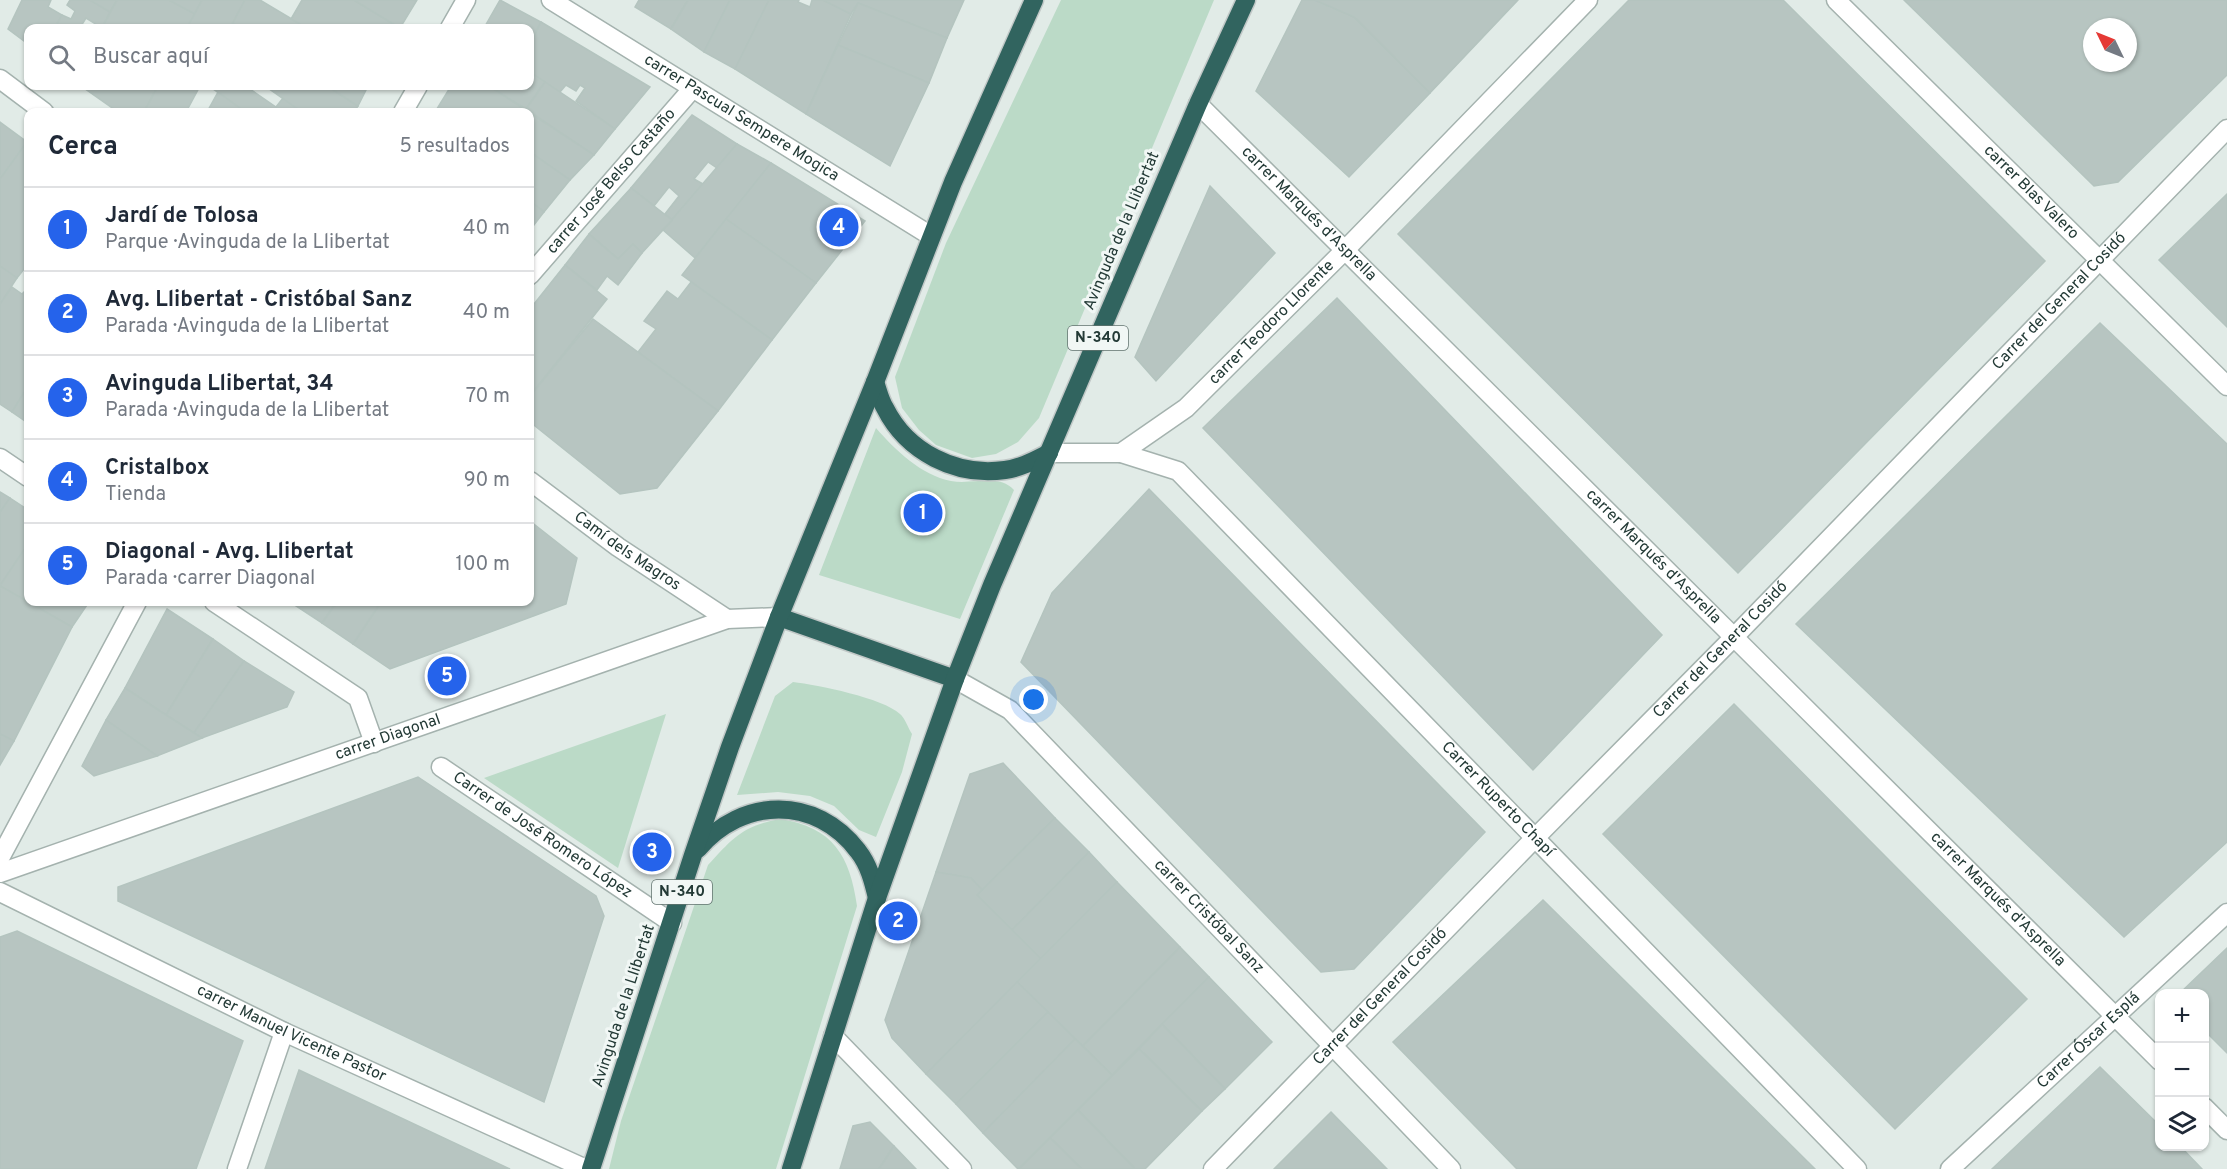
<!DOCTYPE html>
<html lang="es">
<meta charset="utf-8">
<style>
body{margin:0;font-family:Overpass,sans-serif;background:#f6f6f7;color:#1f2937}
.controls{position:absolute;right:18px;bottom:18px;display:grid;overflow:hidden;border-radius:12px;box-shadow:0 2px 4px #0004}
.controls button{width:54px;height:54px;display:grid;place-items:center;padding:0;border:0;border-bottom:2px solid #e0e1e3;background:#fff;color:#1f2937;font:30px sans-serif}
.compass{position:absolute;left:2083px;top:18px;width:54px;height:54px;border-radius:50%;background:#fff;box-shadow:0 2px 4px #0004;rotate:313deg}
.you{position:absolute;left:1034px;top:700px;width:21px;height:21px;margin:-15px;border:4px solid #fff;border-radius:50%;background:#1a73e8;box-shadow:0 0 0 9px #1a73e833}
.badge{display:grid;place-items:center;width:39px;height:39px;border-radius:50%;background:#2563eb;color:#fff;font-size:20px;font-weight:700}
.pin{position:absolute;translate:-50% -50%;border:3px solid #fff;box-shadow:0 2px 6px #0006}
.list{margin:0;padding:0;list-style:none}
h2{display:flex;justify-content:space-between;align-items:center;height:78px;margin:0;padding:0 24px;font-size:26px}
h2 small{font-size:20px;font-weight:400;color:#747a83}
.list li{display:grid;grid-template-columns:39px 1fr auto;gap:18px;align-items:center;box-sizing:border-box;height:84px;padding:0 24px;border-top:2px solid #e0e1e3}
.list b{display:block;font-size:22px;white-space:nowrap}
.list p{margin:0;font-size:20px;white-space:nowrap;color:#747a83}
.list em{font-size:20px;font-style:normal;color:#747a83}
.icon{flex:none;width:33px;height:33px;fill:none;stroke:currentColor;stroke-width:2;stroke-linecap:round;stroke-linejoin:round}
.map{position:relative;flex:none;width:2227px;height:1169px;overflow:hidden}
.search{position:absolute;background:#fff;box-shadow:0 2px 4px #0004;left:24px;top:24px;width:510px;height:66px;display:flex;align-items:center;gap:15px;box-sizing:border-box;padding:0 21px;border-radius:12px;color:#747a83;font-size:22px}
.panel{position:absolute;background:#fff;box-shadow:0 2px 4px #0004;left:24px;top:108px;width:510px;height:498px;border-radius:12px}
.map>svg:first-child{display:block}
.green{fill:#bbdac7}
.building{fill:#b7c5c1;stroke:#b4c4bf;stroke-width:1.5;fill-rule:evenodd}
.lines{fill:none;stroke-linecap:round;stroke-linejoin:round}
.minor-casing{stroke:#a4b2ae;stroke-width:21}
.highway-casing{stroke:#c1c8c7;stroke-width:21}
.minor{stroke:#fff;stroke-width:18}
.highway{stroke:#31645f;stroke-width:18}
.labels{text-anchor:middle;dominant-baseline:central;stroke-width:6;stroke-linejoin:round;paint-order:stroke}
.shield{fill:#f1f7f5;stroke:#61736f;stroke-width:1.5}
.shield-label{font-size:15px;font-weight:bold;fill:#233a36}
.street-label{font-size:16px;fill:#233a36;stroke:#f1f7f5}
</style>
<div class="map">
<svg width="2227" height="1169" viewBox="0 0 2227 1169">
<rect width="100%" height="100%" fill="#e1ebe7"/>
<g class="green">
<polygon points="1061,0 1214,0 1039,418 1018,442 996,454 972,458 936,445 919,430 902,408 895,377 946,243"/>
<path d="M876,428C895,450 921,475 951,481C973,485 998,473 1014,490L960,619L819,575Z"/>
<path d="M793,682C818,685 883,698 900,714C905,718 908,728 912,734L902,772L876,837L859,830L834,806L810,796L778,792L737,795L775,696Z"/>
<polygon points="666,714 618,868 484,778"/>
<path d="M780,819C833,827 850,856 857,906L776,1169H609L621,1121L708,865C733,838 742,826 780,819Z"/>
</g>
<g class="building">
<polygon points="22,0 51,0 48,7 62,15 55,28 28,28 28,44 8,29"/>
<polygon points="70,0 90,0 110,12 102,28 86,18 81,26 85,28 55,28 62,15 71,19 75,11 67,5"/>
<polygon points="90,0 117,0 110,12"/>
<polygon points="117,0 169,0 195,14 187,28 102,28"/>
<polygon points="169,0 202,0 195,14"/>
<polygon points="202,0 245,0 230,28 187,28"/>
<polygon points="245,0 260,0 307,28 240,28 233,23"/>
<polygon points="302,0 354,0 400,28 307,28 291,19"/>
<polygon points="354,0 417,0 400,28"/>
<polygon points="500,0 541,22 531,42 530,28 484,28"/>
<polygon points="639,0 688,0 671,29 635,7"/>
<polygon points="688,0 730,0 704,52 671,29"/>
<polygon points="730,0 769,0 735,69 704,52"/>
<polygon points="769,0 799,0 798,2 810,7 812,0 823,0 851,14 806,114 735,69"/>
<polygon points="823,0 964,0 947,38 858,3 851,14"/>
<polygon points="1302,0 1315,0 1354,17 1430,93 1349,177 1256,91"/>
<polygon points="1315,0 1518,0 1430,93 1354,17"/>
<polygon points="1629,0 1783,0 2045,261 1738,573 1398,234"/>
<path d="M1904,0H2227V75L2118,182L2094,186ZM2092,27H2128V63H2092Z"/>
<polygon points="858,3 947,38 929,83 838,45"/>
<polygon points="541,22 650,87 615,129 576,101 585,88 580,85 576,91 566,85 560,92 530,72 530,45"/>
<polygon points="838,45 929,83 890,166 806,114"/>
<polygon points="530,72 545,82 526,109 489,86 530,86"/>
<polygon points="545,82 615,129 594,155 526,109"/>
<polygon points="81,86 158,86 144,112 118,112"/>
<polygon points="158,86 200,86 186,112 144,112"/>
<polygon points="209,86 248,86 247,87 276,107 283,98 302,112 245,112"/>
<polygon points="265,86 327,86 358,106 354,112 302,112"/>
<polygon points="327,86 368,86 358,106"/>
<polygon points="451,86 489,86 594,155 570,180 530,152 530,112 435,112"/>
<polygon points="218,92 245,112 207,112"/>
<polygon points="692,115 737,144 717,168 708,162 694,179 703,184 672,220 665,214 679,196 669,187 654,206 631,188"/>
<polygon points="0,122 27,142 0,179"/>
<polygon points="27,142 28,144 28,264 17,278 0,266 0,179"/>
<polygon points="737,144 771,163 695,258 663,230"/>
<polygon points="530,152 570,180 544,212 530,201"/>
<polygon points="771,163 865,221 816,283 726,219"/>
<polygon points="1210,186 1275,253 1156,381 1135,357"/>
<polygon points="631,188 672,220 642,253 633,244 618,259 589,234"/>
<polygon points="2227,194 2227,327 2159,260"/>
<polygon points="530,201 544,212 530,230"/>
<polygon points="726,219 816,283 772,340 682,275"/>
<polygon points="589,234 618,259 633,244 642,253 618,285 607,276 597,290 565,265"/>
<polygon points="565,265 607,299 530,396 530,309"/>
<polygon points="0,266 17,278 0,304"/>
<polygon points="691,282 772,340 718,411 638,352 656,329 644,321 667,291 678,299"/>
<polygon points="12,287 22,294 28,288 28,386 12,412 0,404 0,304"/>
<polygon points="1337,298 1662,635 1533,770 1203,428"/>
<polygon points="593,319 718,411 657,488 620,494 530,422 530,396"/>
<polygon points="2100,323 2227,444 2227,842 2124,937 1796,624"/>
<polygon points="28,386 28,423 12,412"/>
<polygon points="1149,489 1485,832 1354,969 1321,972 1021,662 1052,593"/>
<polygon points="0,492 10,498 0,512"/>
<polygon points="10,498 28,510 28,544 0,585 0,512"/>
<polygon points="530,521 577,558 566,604 390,669 353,644 381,602 530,602"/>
<polygon points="28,544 28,602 89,602 72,627 0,586"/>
<polygon points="0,586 72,627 14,741 0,734"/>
<polygon points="290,602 337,602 322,623"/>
<polygon points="337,602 381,602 353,644 322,623"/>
<polygon points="167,609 213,639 166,715 125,688"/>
<polygon points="213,639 244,661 194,733 166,715"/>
<polygon points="244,661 294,692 287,707 202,738 194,733"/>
<polygon points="125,688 166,715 202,738 157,756 106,720"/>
<polygon points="1734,704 2027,999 1895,1129 1603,834"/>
<polygon points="106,720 157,756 94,776 82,766"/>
<polygon points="0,734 14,741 0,765"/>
<polygon points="1003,763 1055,818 982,890 971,878 936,872 970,774"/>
<polygon points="418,777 596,896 604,916 544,1102 118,901 118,887"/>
<polygon points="1055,818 1089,852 1012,930 977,895"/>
<polygon points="1089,852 1117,882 1041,959 1012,930"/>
<polygon points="936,872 971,878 982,890 977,895 1041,959 926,1074 892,1038 885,1020"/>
<polygon points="1117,882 1180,947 1083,1046 1017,982"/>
<polygon points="1543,900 1815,1169 1517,1169 1393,1042"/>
<polygon points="17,931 243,1041 196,1169 0,1169 0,937"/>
<polygon points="1180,947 1209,977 1112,1075 1083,1046"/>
<polygon points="2227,948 2227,1053 2204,1030 2204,994 2179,994"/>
<polygon points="1209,977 1272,1042 1225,1089 1162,1024"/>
<polygon points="1017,982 1048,1012 956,1104 926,1074"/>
<polygon points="1048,1012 1075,1039 983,1133 956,1104"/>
<polygon points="1162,1024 1225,1089 1202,1111 1139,1049"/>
<polygon points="1075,1039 1112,1075 1018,1169 983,1133"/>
<polygon points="1139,1049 1202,1111 1145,1169 1135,1169 1078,1110"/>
<polygon points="2100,1067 2160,1126 2160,1146 2180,1146 2202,1169 1992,1169"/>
<polygon points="299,1070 510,1169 265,1169"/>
<polygon points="1078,1110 1135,1169 1082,1169 1050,1138"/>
<polygon points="1331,1112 1387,1169 1274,1169"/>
<polygon points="870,1122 894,1146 879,1169 840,1169 853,1126"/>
<polygon points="1050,1138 1082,1169 1019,1169"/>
<polygon points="894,1146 916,1169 879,1169"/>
</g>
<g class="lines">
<defs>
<g id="minor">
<path id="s1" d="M551,0L931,236"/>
<path id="s2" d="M1836,0L2227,386"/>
<polyline points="450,28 466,0"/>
<polyline points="0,79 44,112"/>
<path id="s3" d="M1198,104L2160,1061"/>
<polyline points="403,112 418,86"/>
<path id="s4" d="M530,275L693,88"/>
<path id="s5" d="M1049,453H1121L1186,408L1345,250L1588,0"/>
<path id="s6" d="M1121,453L1178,471L1857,1169"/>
<polyline points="0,458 28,477"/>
<path id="s7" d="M530,481L618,547L727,619"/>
<polyline points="214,602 358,698 374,743"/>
<path id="s8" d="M955,679L1010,710L1451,1169"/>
<path id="s9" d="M441,767L672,923"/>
<polyline points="0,858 137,602"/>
<path id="s10" d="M0,873L727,619L779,617"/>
<path id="s11" d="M0,892L284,1032L586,1169"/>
<polyline points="833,1036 962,1169"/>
<polyline points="2204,1107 2227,1130"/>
<polyline points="237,1169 284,1032"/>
<path id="s12" d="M1213,1169L1536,837L1734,637L2227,129"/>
<path id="s13" d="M1950,1169L2227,913"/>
</g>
<g id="highway">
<path d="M875,382C878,390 880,400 885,408C907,452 956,477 1005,470C1021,468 1035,460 1049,453"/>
<polyline points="779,617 955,679"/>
<path d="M698,849C742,797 816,795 858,851C869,865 873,881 877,898"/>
<polyline points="591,1169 693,855 730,747 779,617 875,382 953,182 1034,0"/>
<polyline points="791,1169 877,898 955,679 992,585 1198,104 1246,0"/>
</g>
</defs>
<use href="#minor" class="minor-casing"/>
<use href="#highway" class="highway-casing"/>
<use href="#minor" class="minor"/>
<use href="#highway" class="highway"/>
</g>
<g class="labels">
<g class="shield">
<rect x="1068" y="326" width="60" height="24" rx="4.5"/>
<rect x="652" y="880" width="60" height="24" rx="4.5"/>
</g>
<g class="shield-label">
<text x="1098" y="338">N-340</text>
<text x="682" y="892">N-340</text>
</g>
<g class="street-label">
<text stroke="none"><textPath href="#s1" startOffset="224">carrer Pascual Sempere Mogica</textPath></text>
<text stroke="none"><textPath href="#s4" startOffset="124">carrer José Belso Castaño</textPath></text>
<text stroke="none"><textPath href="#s2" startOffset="274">carrer Blas Valero</textPath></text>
<text stroke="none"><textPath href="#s3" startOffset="156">carrer Marqués d'Asprella</textPath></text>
<text transform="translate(1122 231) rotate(-67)">Avinguda de la Llibertat</text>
<text stroke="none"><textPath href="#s12" startOffset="1212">Carrer del General Cosidó</textPath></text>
<text stroke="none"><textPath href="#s5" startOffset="272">carrer Teodoro Llorente</textPath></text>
<text stroke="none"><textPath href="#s7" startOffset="120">Camí dels Magros</textPath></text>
<text stroke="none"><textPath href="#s3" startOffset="642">carrer Marqués d'Asprella</textPath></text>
<text stroke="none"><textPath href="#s12" startOffset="726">Carrer del General Cosidó</textPath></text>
<text stroke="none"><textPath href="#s10" startOffset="411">carrer Diagonal</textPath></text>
<text stroke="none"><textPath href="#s6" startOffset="518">Carrer Ruperto Chapí</textPath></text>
<text stroke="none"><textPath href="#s9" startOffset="122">Carrer de José Romero López</textPath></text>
<text stroke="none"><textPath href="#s3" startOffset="1128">carrer Marqués d'Asprella</textPath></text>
<text stroke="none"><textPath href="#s8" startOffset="350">carrer Cristóbal Sanz</textPath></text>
<text stroke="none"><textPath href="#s12" startOffset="240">Carrer del General Cosidó</textPath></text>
<text transform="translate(624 1006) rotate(-72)">Avinguda de la Llibertat</text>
<text stroke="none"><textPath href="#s11" startOffset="324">carrer Manuel Vicente Pastor</textPath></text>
<text stroke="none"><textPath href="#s13" startOffset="189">Carrer Óscar Esplá</textPath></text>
</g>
</g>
</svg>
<div class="controls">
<button>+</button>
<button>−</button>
<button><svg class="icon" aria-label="layers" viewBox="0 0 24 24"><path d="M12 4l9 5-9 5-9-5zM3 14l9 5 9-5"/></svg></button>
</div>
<svg class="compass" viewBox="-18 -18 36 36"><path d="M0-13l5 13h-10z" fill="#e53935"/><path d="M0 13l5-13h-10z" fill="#747a83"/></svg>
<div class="you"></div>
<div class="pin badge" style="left:923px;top:513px">1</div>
<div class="pin badge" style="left:898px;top:921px">2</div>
<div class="pin badge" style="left:652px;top:852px">3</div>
<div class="pin badge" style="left:839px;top:227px">4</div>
<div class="pin badge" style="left:447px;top:676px">5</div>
<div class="search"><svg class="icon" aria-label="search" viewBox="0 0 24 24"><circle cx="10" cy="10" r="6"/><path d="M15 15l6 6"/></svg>Buscar aquí</div>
<section class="panel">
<h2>Cerca<small>5 resultados</small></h2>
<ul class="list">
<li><span class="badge">1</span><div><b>Jardí de Tolosa</b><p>Parque · Avinguda de la Llibertat</p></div><em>40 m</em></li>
<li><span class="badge">2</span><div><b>Avg. Llibertat - Cristóbal Sanz</b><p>Parada · Avinguda de la Llibertat</p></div><em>40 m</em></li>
<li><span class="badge">3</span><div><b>Avinguda Llibertat, 34</b><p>Parada · Avinguda de la Llibertat</p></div><em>70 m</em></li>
<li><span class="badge">4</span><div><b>Cristalbox</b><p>Tienda</p></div><em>90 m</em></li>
<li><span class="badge">5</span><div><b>Diagonal - Avg. Llibertat</b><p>Parada · carrer Diagonal</p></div><em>100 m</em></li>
</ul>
</section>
</div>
